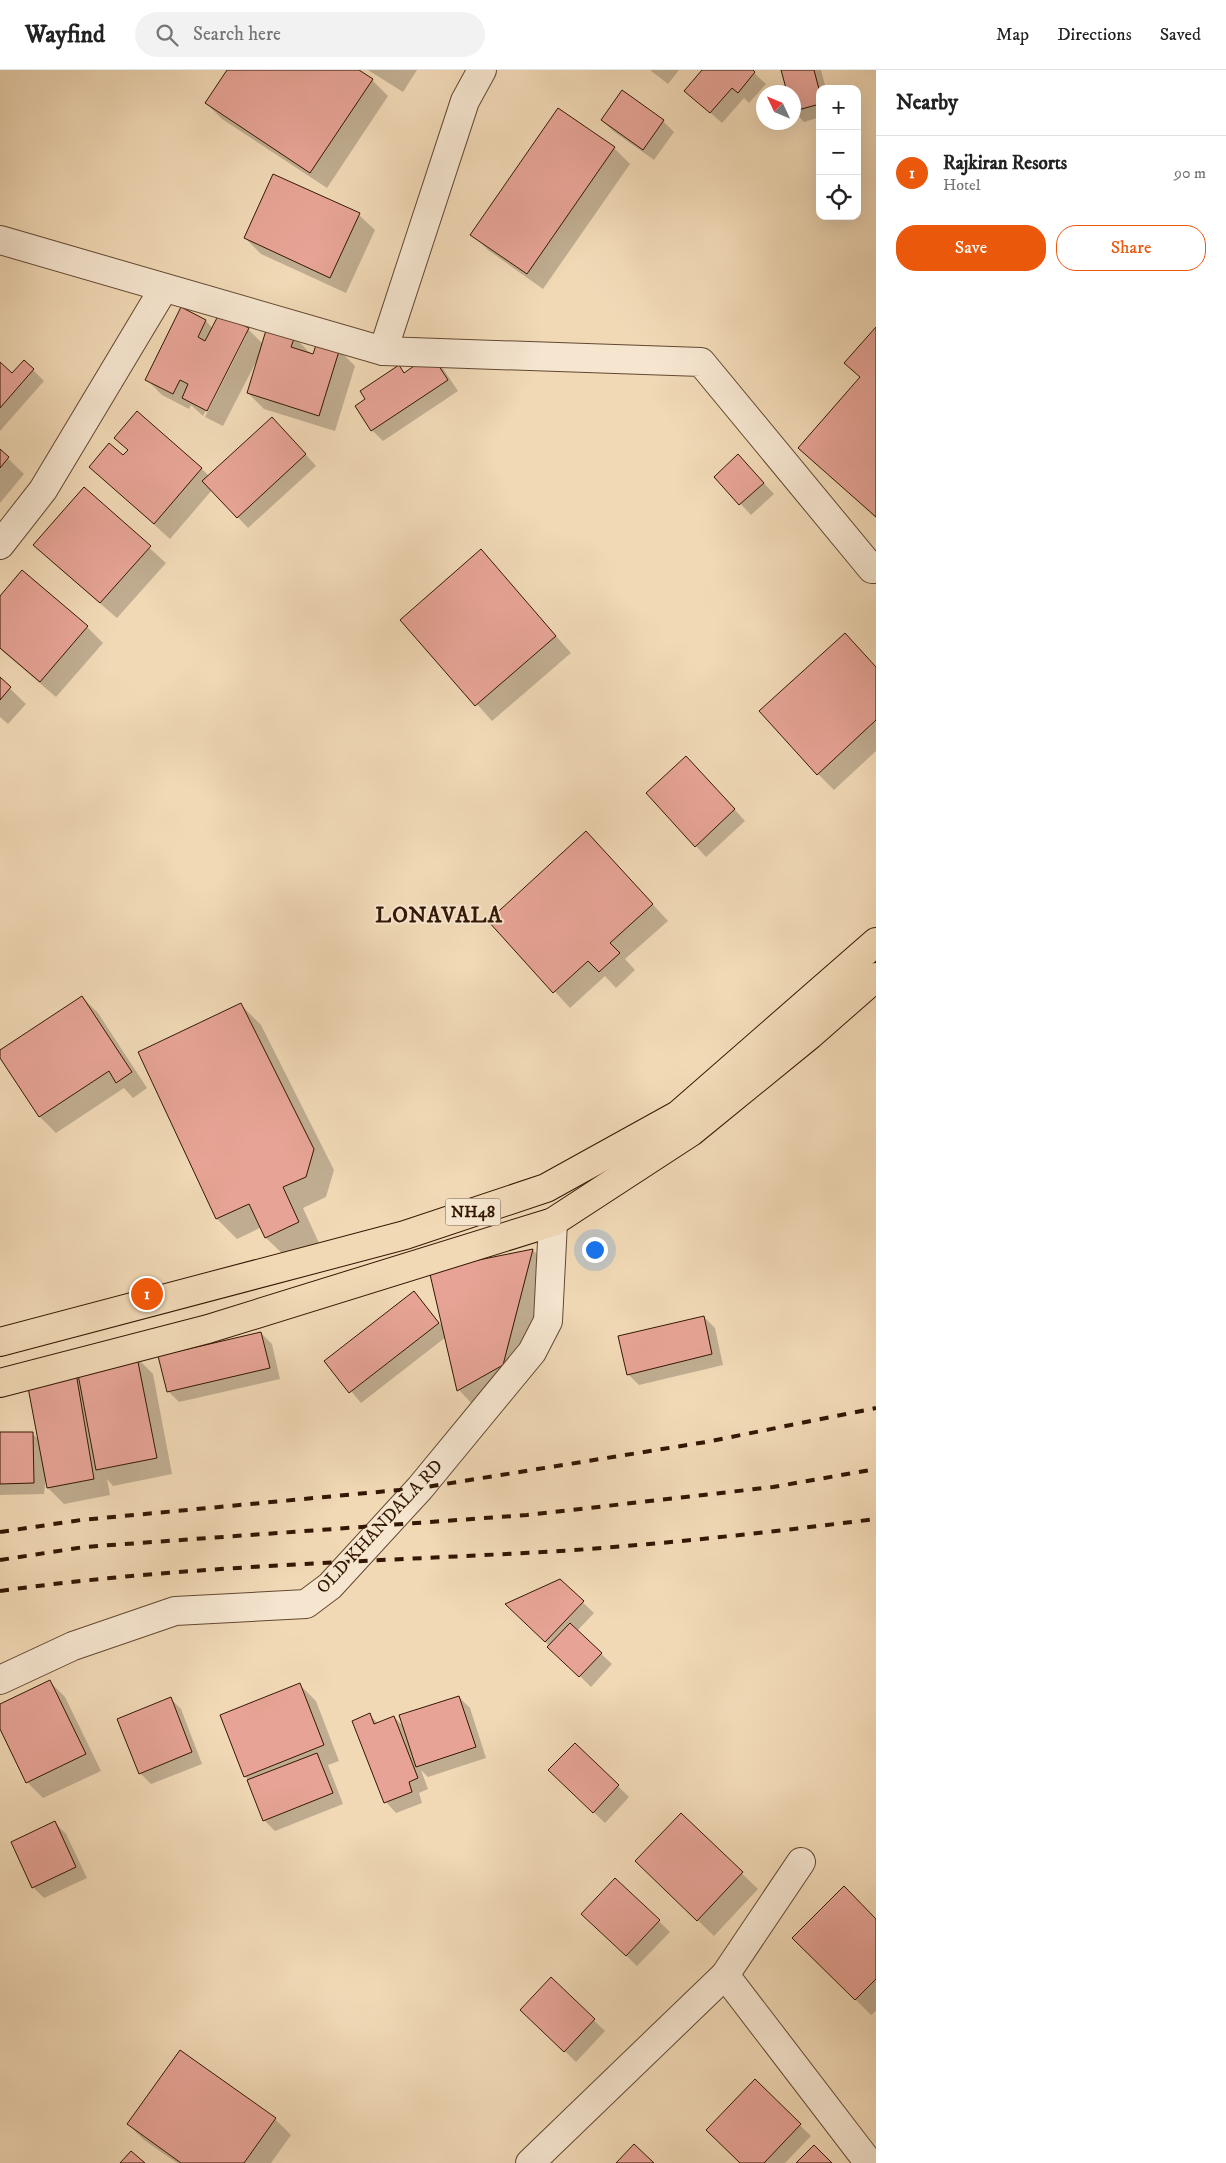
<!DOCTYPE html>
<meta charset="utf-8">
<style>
body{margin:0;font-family:"IM FELL DW Pica",serif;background:#f2f2f2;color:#222}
.controls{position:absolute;right:15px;top:15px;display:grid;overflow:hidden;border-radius:10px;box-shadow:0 5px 20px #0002}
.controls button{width:45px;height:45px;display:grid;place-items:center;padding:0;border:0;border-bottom:1px solid #e0e0e0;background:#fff;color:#222;font:25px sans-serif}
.compass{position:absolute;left:756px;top:15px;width:45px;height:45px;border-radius:50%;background:#fff;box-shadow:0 5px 20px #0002;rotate:314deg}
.you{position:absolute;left:594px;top:1179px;width:18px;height:18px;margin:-12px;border:4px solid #fff;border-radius:50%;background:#1a73e8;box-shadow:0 0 0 8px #1a73e833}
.badge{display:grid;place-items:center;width:32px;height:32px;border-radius:50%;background:#ea580c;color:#fff;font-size:16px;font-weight:700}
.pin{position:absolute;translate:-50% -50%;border:2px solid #fff;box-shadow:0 1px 5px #0006}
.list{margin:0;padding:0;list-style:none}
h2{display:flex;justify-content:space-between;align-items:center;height:65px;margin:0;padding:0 20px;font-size:21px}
h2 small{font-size:16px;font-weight:400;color:#767676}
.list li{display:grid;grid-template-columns:32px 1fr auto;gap:15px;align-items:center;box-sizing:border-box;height:75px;padding:0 20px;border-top:1px solid #e0e0e0}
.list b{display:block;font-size:19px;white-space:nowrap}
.list p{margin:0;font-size:16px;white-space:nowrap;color:#767676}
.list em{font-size:16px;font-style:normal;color:#767676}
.actions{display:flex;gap:10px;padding:15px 20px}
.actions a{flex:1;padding:11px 0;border:1px solid #ea580c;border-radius:20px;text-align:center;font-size:18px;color:#ea580c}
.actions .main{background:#ea580c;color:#fff}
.icon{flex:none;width:28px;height:28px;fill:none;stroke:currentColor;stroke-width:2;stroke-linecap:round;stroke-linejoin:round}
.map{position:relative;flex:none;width:876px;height:2093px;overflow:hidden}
header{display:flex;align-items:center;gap:30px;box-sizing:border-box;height:70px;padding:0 25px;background:#fff;border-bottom:1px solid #e0e0e0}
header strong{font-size:24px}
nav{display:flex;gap:28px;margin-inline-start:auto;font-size:18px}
.search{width:350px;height:45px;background:#f2f2f2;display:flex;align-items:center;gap:12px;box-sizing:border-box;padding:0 18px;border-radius:28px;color:#767676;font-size:19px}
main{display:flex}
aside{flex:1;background:#fff}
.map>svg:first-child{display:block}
.shadow{fill:#0003}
.building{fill:#e7a496;stroke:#341703}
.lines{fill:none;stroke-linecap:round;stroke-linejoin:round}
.street-casing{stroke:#634830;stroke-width:30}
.highway-casing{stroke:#341703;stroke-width:30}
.street{stroke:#f6e6d0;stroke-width:28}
.highway{stroke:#f1d9b6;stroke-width:28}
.rail{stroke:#341703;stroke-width:4;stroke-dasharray:9 9;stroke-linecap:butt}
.labels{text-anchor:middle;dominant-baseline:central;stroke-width:4;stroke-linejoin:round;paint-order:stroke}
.shield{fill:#f6e6d0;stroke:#6e5540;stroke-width:1}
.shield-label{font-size:16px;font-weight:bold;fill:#341703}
.street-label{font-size:18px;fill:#341703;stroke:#f6e6d0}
.district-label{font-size:22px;font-weight:bold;letter-spacing:1px;fill:#341703;stroke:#f6e6d0}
</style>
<header>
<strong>Wayfind</strong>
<div class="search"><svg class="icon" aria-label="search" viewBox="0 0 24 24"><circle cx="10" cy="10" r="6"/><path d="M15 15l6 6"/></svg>Search here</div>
<nav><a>Map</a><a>Directions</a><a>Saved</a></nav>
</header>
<main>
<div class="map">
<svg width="876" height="2093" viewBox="0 0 876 2093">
<rect width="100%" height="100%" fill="#f1d9b6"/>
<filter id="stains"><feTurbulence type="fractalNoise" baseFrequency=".004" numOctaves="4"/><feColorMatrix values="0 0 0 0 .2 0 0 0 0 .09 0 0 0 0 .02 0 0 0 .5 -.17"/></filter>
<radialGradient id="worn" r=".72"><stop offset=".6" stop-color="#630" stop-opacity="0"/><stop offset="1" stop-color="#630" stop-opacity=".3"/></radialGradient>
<g class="shadow">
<polygon points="228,0 357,0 372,10 388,26 327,118 222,49 206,33"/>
<polygon points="368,0 417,0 403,22"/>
<polygon points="650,0 679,0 668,14"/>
<polygon points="704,0 751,0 766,14 749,33 744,28 722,53 686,21"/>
<polygon points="783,0 821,0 826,19 820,19 820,47 804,52 794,41 794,22 789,22"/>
<polygon points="602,50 663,51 674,62 654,90 613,61"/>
<polygon points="614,78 630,94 543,219 488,180 472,164"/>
<polygon points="274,106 359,145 375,160 346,223 261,184 245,168"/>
<polygon points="206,251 213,259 248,259 263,274 294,267 310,283 310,284 314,286 339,280 355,296 335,361 264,339 248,323 258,288 223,356 205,347 247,264 244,264 203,346 191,335 189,339 162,325 146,309"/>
<polygon points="876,259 876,448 800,378 861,308 846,293"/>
<polygon points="431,286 442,297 458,321 383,371 372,360 356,336 367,329 399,296 405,303"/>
<polygon points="0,294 12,305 33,300 44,311 0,361"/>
<polygon points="283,359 316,396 248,458 212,420 170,469 90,397 123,387 129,381 116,368 201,398 209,406"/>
<polygon points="0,381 24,404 0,433"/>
<polygon points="749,397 774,424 751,445 716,407"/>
<polygon points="84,419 166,493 117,548 51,491"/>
<polygon points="481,481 571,583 492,651 402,550"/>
<polygon points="0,528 87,557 103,573 56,627 0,579"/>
<polygon points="876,597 876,681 834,720 818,704"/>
<polygon points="0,609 26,634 8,654 0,647"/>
<polygon points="697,698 745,751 706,787 696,776"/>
<polygon points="602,779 668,851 625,889 635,900 616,918 605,906 570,938 490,851"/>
<polygon points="82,927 98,943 147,1018 133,1028 124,1018 56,1063 40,1047 0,986 0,981"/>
<polygon points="241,935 261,955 334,1100 326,1127 303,1138 319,1173 287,1188 266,1168 262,1157 237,1169 217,1149"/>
<polygon points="533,1180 548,1196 519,1311 474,1336 459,1320 446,1267 361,1333 326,1291 414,1223 444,1258"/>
<polygon points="704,1247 715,1258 723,1295 639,1315 628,1304"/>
<polygon points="261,1263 272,1274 280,1309 179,1332 168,1321"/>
<polygon points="137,1288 153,1304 172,1404 113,1416 107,1409 110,1425 64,1434 48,1418 46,1405 44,1424 0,1425 0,1363 32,1363 39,1370 75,1305 80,1309"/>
<polygon points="559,1510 594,1543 577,1561 612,1594 591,1617 518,1545"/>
<polygon points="49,1611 65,1627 101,1701 43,1728 27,1712 0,1656 0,1635"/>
<polygon points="300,1615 316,1631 339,1691 328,1695 343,1734 275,1761 264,1750 248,1710 245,1706"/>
<polygon points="459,1627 470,1638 486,1688 428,1707 421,1700 428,1719 419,1723 422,1733 396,1743 386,1732 369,1645 378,1653 394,1647 405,1658"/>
<polygon points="170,1628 181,1639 202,1694 151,1714 140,1703"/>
<polygon points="575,1674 629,1727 605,1753 561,1711"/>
<polygon points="681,1745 758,1819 714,1866 653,1807"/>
<polygon points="55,1753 66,1764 87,1808 44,1828 33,1817"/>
<polygon points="615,1809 670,1862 637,1896 594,1855"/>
<polygon points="876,1850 876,1941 871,1945 794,1868"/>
<polygon points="551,1909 605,1961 576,1992 522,1940"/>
<polygon points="180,1982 275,2049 291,2065 271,2093 177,2093 144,2070 128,2054"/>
<polygon points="755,2011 811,2066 785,2093 741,2093"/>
</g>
<g class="building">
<polygon points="227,0 359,0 373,9 310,103 205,33"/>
<polygon points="702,0 753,0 755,2 738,23 732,18 710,43 684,21"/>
<polygon points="781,0 814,0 820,23 820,34 794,41 794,22 787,22"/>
<polygon points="622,20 664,50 643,80 601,50"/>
<polygon points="558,38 615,77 527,204 470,165"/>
<polygon points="273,104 360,143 330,208 244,168"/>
<polygon points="181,237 206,250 198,267 205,271 219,244 249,258 207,341 182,328 188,314 180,310 173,324 145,310"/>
<polygon points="267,257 295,266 291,277 313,284 317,272 340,278 319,346 247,323"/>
<polygon points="876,257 876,447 798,378 860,307 844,293"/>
<polygon points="431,284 448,310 371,361 355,336 365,329 360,321 399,295 404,303"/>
<polygon points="24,290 34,299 0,338 0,292 12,303"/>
<polygon points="137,341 202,398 154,454 89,397 109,373 123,385 128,380 114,368"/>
<polygon points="272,347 306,384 237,448 202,411"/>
<polygon points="0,379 9,387 0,398"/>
<polygon points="738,384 764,413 739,435 714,407"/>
<polygon points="84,417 151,476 100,533 33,475"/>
<polygon points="481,479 556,566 475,636 400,550"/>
<polygon points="22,500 88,556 40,612 0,578 0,526"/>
<polygon points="845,563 876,597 876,650 817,705 759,641"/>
<polygon points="0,607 11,617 0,630"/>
<polygon points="686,686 735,739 695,777 646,723"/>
<polygon points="586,761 653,834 610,873 620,883 599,902 588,891 553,923 488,851"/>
<polygon points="82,926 132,1002 116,1013 109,1001 39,1047 0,988 0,980"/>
<polygon points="241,933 314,1079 306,1107 283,1117 299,1152 265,1168 249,1134 216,1149 138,982"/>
<polygon points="533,1179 503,1295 457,1321 429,1200"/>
<polygon points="414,1221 439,1253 349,1323 324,1291"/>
<polygon points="704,1246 712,1284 627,1305 618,1266"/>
<polygon points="261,1262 270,1298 167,1322 158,1286"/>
<polygon points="137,1287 157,1388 96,1400 77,1299"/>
<polygon points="76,1303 94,1409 47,1418 27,1312"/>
<polygon points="0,1362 33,1362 34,1413 0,1414"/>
<polygon points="560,1509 584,1531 545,1572 505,1534"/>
<polygon points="570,1553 602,1583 579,1607 547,1577"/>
<polygon points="50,1610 86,1684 26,1713 0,1659 0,1634"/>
<polygon points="300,1613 324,1675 244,1707 220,1645"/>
<polygon points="459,1626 476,1677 416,1697 399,1645"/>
<polygon points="171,1627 192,1682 139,1704 117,1649"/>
<polygon points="370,1643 374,1654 394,1646 418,1708 409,1712 412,1722 384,1733 352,1651"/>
<polygon points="575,1673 619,1715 593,1743 548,1700"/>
<polygon points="317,1683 333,1723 263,1751 247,1710"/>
<polygon points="681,1743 743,1802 697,1851 635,1791"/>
<polygon points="55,1751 76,1797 32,1818 11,1772"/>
<polygon points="615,1808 660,1850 626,1886 581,1844"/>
<polygon points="844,1816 876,1849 876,1909 855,1930 792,1868"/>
<polygon points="551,1907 595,1949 564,1982 520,1940"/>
<polygon points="180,1980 276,2048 244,2093 181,2093 127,2054"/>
<polygon points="755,2009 801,2054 764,2093 740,2093 706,2060"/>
<polygon points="634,2074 654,2093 616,2093"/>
<polygon points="814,2075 832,2093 796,2093"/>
<polygon points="131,2081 145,2093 120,2093"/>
</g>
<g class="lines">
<defs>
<g id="street">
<polyline points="0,170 383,281 701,292 872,499 876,499"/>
<polyline points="383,281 465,31 482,0"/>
<polyline points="0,475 43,420 164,218"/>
<polyline points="0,1610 73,1576 175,1541 306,1534 330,1516 420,1418 532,1282 548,1251 553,1152"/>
<polyline points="725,1905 869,2093"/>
<polyline points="530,2093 725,1905 801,1792"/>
</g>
<g id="highway">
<polyline points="0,1272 405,1165 546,1118 678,1045 876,872"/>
<polyline points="0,1313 208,1259 553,1152 691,1062 810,965 876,907"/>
</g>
</defs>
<use href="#street" class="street-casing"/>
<use href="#highway" class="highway-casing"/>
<use href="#street" class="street"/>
<use href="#highway" class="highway"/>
<g class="rail">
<polyline points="0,1462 81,1450 420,1418 706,1372 876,1338"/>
<polyline points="0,1490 84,1477 527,1445 773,1417 876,1399"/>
<path d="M0,1521C185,1495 373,1492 560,1481C666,1474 771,1462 876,1449"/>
</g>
</g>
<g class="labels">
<rect class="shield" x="445.5" y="1128.5" width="55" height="27" rx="4"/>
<g class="shield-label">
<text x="473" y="1142">NH48</text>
</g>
<g class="street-label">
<text transform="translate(380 1457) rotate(-47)">OLD KHANDALA RD</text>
</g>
<g class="district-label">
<text x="439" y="845">LONAVALA</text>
</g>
</g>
<rect width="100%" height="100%" filter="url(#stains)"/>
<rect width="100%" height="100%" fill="url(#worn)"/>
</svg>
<div class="controls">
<button>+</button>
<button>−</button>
<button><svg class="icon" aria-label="locate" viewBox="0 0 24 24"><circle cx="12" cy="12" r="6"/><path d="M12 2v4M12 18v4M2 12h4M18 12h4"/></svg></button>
</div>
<svg class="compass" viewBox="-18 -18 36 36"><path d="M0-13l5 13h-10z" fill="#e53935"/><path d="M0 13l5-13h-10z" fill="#767676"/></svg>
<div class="you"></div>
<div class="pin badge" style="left:147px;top:1224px">1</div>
</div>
<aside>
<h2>Nearby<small></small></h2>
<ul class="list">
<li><span class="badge">1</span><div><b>Rajkiran Resorts</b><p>Hotel</p></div><em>90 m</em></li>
</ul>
<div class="actions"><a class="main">Save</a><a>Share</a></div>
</aside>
</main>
